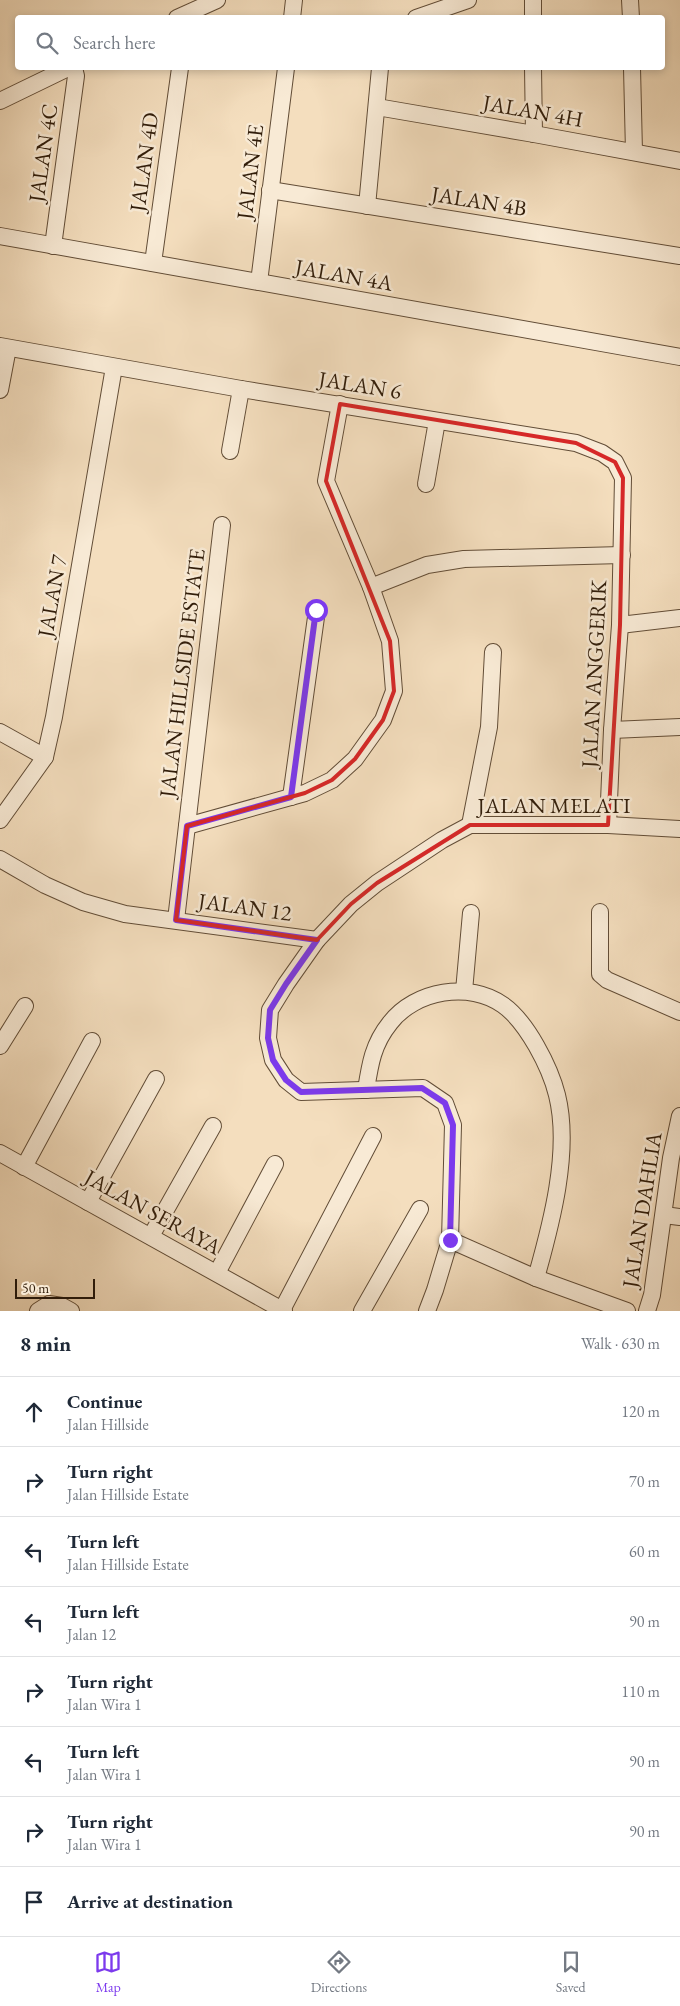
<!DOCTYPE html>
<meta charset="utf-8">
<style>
body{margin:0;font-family:"EB Garamond",serif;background:#f6f6f7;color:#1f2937}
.scale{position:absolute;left:15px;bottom:12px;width:80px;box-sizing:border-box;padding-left:5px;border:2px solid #311d0a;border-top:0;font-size:14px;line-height:18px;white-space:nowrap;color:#311d0a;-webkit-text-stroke:4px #f8ead5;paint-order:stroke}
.stop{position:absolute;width:15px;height:15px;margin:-11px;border:4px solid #7c3aed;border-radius:50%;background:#fff}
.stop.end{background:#7c3aed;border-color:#fff;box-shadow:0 1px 5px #0008}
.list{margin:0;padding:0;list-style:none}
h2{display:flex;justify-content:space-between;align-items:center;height:65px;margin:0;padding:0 20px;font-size:21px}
h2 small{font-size:16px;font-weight:400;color:#747a83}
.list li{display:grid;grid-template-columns:32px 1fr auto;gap:15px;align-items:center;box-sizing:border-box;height:70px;padding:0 20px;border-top:1px solid #e0e1e3}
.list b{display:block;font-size:19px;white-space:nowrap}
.list p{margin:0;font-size:16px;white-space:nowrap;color:#747a83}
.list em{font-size:16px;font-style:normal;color:#747a83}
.icon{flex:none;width:28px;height:28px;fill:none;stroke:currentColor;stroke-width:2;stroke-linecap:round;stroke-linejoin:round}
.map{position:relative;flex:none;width:680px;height:1311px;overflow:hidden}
.search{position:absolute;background:#fff;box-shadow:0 2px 8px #0003;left:15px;right:15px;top:15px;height:55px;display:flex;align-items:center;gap:12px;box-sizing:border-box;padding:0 18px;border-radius:5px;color:#747a83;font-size:19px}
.sheet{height:625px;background:#fff}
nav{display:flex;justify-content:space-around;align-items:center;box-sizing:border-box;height:70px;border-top:1px solid #e0e1e3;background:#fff;font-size:14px;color:#747a83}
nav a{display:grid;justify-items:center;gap:2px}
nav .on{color:#7c3aed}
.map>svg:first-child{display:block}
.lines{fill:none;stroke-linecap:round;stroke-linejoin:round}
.minor-casing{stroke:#624d37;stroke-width:18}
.minor{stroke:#f8ead5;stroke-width:16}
.route{stroke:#7c3aed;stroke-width:6}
.marked{fill:none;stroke:#d62828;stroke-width:4;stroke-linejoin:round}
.labels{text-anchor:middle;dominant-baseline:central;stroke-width:5;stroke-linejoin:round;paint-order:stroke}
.street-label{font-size:22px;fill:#311d0a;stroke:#f8ead5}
</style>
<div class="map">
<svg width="680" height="1311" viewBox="0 0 680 1311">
<rect width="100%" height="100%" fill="#f4debe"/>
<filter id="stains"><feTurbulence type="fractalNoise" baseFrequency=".004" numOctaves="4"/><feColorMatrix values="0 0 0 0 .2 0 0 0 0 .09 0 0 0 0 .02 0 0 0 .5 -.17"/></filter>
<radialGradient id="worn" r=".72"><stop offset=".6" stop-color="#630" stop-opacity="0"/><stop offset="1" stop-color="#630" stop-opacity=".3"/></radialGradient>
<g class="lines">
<defs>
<g id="minor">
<polyline points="533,0 533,18"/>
<polyline points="630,0 631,18"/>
<polyline points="177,18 217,0"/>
<polyline points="292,18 294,0"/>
<polyline points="416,18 468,0"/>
<polyline points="533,68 534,134"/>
<polyline points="632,68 634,152"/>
<polyline points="0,101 68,68"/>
<polyline points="377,107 534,134 680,161"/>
<polyline points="270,190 680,256"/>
<polyline points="367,206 380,68"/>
<polyline points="0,236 680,357"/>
<polyline points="53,246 76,76 74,68"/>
<polyline points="153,263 180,68"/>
<polyline points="259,282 286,68"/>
<polyline points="0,346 241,389 576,443 602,453 615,462 623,478 620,625 612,730 608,825"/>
<polyline points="0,390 8,348"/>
<polyline points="230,451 241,389"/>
<polyline points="426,484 437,421"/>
<polyline points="371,587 427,565 464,559 622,555"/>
<polyline points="620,625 680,618"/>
<polyline points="612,730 680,727"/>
<polyline points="0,732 45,757"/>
<polyline points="291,797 317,610"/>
<polyline points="0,820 45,757 54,717 114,367"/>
<polyline points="470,825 489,727 493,652"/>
<polyline points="187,826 305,793 332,780 355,759 383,720 394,691 390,641 371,587 326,481 340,404"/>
<polyline points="0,859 45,885 83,902 125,914 317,940"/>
<polyline points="600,912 600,974 607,980 680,1012"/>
<polyline points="176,920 222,525"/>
<polyline points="464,991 471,913"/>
<polyline points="0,1046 25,1006"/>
<path d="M366,1090C370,1064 373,1044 390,1023C415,990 470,981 503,1005C527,1022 550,1067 557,1095C571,1151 551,1225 536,1278"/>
<polyline points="0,1153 284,1311"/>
<polyline points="24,1167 92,1041"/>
<polyline points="88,1202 156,1079"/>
<polyline points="664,1215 680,1217"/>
<polyline points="151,1236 213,1126"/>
<polyline points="450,1240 536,1278 627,1311"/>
<polyline points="217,1273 275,1164"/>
<polyline points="282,1310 373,1136"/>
<polyline points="38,1311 49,1304 62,1306 71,1311"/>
<polyline points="362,1311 420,1209"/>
<polyline points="427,1311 435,1290 450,1240 453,1125 445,1103 423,1088 301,1092 286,1080 273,1060 268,1038 270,1010 286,984 317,940 351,904 377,883 442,840 470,825 608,825 680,829"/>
<polyline points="647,1311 652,1295 671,1158 680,1116"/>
</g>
</defs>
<use href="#minor" class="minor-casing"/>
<use href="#minor" class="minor"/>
</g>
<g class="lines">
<polyline class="route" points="316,610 291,797 187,826 176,920 317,940 286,984 270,1010 268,1038 273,1060 286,1080 301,1092 422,1088 445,1103 453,1125 450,1240"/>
</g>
<path class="marked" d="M340,404L576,443L615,462L623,478L620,625L608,825H470L377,883L351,904L317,940L176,920L187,826L305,793L332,780L355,759L383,720L394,691L390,641L326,481Z"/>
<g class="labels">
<g class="street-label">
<text transform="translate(533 111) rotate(10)">JALAN 4H</text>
<text transform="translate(43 153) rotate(-82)">JALAN 4C</text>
<text transform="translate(144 162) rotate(-82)">JALAN 4D</text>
<text transform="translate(250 172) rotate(-83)">JALAN 4E</text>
<text transform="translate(479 201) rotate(9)">JALAN 4B</text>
<text transform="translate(344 275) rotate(10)">JALAN 4A</text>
<text transform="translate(360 385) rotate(9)">JALAN 6</text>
<text transform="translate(52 596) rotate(-80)">JALAN 7</text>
<text transform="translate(182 673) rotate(-83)">JALAN HILLSIDE ESTATE</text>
<text transform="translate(594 674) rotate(-87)">JALAN ANGGERIK</text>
<text x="554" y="805">JALAN MELATI</text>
<text transform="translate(245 907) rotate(8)">JALAN 12</text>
<text transform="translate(642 1210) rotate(-81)">JALAN DAHLIA</text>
<text transform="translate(153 1212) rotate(29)">JALAN SERAYA</text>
</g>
</g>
<rect width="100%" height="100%" filter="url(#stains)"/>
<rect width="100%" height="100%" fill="url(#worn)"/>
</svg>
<div class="scale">50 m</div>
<div class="stop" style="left:316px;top:610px"></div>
<div class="stop end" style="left:450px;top:1240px"></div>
<div class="search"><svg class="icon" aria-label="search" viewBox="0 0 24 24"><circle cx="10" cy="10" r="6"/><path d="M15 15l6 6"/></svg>Search here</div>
</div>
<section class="sheet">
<h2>8 min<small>Walk · 630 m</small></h2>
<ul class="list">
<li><svg class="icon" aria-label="ahead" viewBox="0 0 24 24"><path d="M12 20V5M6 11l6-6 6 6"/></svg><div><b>Continue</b><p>Jalan Hillside</p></div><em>120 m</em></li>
<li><svg class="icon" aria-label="right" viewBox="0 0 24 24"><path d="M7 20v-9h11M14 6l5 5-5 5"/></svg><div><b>Turn right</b><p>Jalan Hillside Estate</p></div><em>70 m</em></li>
<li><svg class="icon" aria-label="left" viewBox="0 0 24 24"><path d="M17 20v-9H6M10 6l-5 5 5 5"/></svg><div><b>Turn left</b><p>Jalan Hillside Estate</p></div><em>60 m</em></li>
<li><svg class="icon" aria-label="left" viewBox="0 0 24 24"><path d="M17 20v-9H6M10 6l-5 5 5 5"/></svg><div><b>Turn left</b><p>Jalan 12</p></div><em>90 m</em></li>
<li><svg class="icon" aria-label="right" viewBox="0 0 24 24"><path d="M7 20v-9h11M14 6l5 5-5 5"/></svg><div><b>Turn right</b><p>Jalan Wira 1</p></div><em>110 m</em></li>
<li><svg class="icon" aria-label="left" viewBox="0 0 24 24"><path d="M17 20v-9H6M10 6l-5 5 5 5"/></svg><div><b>Turn left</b><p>Jalan Wira 1</p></div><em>90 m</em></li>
<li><svg class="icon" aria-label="right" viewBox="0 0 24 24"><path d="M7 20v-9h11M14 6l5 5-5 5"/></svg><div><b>Turn right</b><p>Jalan Wira 1</p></div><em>90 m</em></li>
<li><svg class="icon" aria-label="arrive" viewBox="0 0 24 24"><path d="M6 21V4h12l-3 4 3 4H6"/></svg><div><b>Arrive at destination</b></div></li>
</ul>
</section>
<nav>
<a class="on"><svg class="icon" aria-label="map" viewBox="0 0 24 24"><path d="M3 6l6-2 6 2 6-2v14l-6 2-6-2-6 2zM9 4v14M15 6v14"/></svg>Map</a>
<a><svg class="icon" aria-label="directions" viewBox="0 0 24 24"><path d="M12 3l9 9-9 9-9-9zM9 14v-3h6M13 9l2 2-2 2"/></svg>Directions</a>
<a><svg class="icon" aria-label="saved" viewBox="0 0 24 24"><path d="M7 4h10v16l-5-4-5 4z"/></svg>Saved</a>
</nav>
